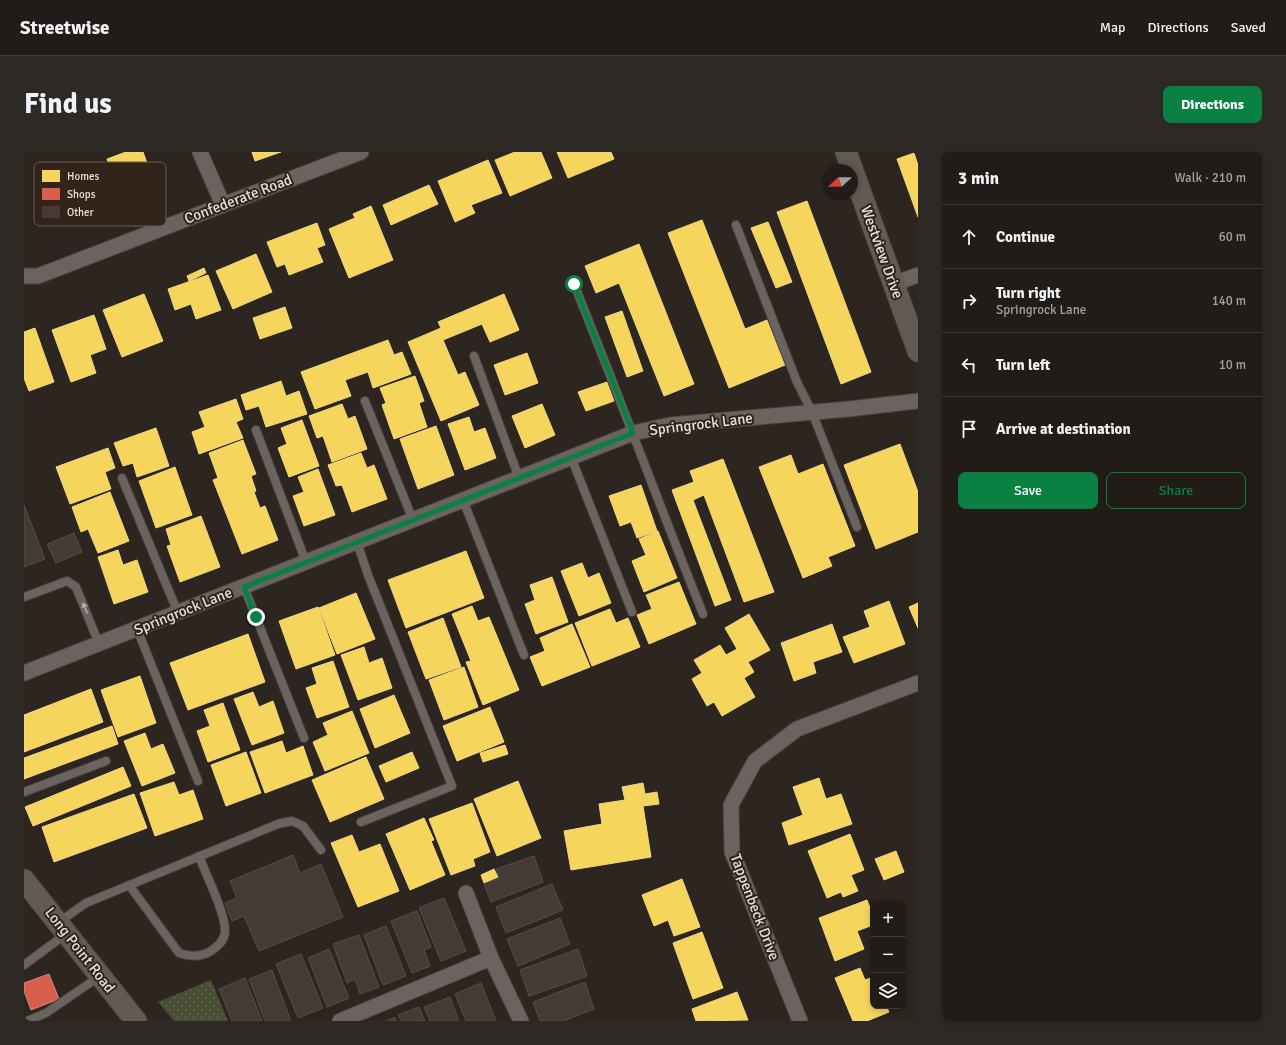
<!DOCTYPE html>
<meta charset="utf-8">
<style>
body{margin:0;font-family:Signika,sans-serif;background:#2d2925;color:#f1f3f6}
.controls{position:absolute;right:12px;bottom:12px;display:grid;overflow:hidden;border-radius:8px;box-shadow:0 2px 6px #0003}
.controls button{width:36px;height:36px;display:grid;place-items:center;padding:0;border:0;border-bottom:1px solid #3e3a37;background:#211c18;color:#f1f3f6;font:20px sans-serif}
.compass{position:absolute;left:798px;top:12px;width:36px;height:36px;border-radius:50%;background:#211c18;box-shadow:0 2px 6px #0003;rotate:249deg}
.stop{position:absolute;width:12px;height:12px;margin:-9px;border:3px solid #0b8043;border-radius:50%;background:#fff}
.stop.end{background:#0b8043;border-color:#fff;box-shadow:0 1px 4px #0008}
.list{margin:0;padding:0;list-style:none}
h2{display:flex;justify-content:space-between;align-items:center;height:52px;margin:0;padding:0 16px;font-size:17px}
h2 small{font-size:13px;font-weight:400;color:#a2a1a2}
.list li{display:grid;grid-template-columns:26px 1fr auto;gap:12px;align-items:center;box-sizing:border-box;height:64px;padding:0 16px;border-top:1px solid #3e3a37}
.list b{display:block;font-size:15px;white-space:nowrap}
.list p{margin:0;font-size:13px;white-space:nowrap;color:#a2a1a2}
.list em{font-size:13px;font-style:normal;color:#a2a1a2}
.actions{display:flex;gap:8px;padding:12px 16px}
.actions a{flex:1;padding:9px 0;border:1px solid #0b8043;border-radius:8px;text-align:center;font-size:14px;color:#0b8043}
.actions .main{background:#0b8043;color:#fff}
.icon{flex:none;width:22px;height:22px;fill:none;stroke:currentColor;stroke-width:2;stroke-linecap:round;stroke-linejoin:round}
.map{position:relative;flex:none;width:894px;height:869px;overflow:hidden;border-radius:8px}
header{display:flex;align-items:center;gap:24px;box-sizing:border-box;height:56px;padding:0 20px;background:#211c18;border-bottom:1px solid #3e3a37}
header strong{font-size:19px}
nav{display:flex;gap:22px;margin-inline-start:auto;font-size:14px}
.intro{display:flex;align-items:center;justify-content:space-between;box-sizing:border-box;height:96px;padding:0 24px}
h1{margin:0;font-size:28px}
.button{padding:10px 18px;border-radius:8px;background:#0b8043;color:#fff;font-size:14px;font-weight:700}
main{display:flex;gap:24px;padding:0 24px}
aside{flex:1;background:#211c18;border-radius:8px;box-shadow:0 2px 6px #0003}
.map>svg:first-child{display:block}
.green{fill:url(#green-dots)}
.homes{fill:#f6d55c;stroke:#f2d882}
.shops{fill:#d6604d;stroke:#dc8677}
.building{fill:#443b35;stroke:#554e4a}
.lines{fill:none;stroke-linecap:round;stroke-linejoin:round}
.service-casing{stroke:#47413c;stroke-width:10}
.minor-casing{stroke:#47413c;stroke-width:17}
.secondary-casing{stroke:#47413c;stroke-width:23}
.service{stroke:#6a635f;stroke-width:8}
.minor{stroke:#6a635f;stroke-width:15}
.secondary{stroke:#625b55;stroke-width:21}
.oneway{fill:#b7aea9}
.route{stroke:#0b8043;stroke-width:5}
.labels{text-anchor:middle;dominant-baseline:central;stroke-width:4;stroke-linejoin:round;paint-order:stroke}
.street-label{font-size:15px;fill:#eae0da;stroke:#32241a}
.key{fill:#32241a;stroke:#695c54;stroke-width:1}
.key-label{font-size:11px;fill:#eae0da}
</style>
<header>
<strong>Streetwise</strong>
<nav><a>Map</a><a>Directions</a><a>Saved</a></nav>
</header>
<div class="intro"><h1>Find us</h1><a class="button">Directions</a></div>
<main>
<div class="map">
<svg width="894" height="869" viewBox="0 0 894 869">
<defs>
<pattern id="green-dots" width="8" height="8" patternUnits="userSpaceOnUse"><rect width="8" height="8" fill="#484e34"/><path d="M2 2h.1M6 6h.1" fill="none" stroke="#636751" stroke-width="1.8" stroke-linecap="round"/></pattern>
</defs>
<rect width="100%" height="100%" fill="#2c2520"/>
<polygon class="green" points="187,828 204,869 150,869 134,850"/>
<g class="homes">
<polygon points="102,0 119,0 132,36 98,49 83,7"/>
<polygon points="228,0 257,0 231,9"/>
<polygon points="491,0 517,0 528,26 486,44 471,8"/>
<polygon points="533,0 587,0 590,7 544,26"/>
<polygon points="890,1 894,13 894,65 873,7"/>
<polygon points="464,8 478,41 447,53 451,61 431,70 414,29"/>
<polygon points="405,33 414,52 367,73 359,53"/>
<polygon points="783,49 847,220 817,232 753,60"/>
<polygon points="347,54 369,108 325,126 305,77 331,66 329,62"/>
<polygon points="678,68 721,177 743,168 761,213 705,236 644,81"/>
<polygon points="744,70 768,130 752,136 727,76"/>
<polygon points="293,71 301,93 293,96 299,110 265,123 261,112 253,115 243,90"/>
<polygon points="615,92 670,232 640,244 595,131 572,141 561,114"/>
<polygon points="232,102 248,140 209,157 192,119"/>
<polygon points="180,116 182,121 165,129 163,124"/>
<polygon points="184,123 197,158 172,167 167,152 151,158 144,137"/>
<polygon points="120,142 139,189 98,205 79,158"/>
<polygon points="480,142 495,178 466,190 458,172 419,188 434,223 441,220 455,253 417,269 384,190 417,176 414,170"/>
<polygon points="261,155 268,176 236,187 229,166"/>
<polygon points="598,159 619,219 603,225 581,165"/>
<polygon points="70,163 82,197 66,203 72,221 47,230 28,178"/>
<polygon points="11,176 30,230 5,239 0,226 0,180"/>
<polygon points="364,188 370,203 378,200 387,222 349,236 344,220 321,228 327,244 291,257 277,220"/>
<polygon points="503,201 514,231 481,243 470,213"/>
<polygon points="391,224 400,249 395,251 403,275 370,287 358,253 362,251 356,236"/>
<polygon points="257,229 262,244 275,239 283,262 242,275 235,254 222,258 217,243"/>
<polygon points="583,230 590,249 562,259 554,240"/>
<polygon points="212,247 219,267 212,270 219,286 175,302 168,280 181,275 175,260"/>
<polygon points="318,252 324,267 331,264 343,297 308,310 299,284 293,286 285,264"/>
<polygon points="518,252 531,283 501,296 488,264"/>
<polygon points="445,265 450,280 461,276 472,306 441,318 424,272"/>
<polygon points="278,268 295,314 265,325 254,296 263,292 257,276"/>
<polygon points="412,274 430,323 394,337 376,287"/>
<polygon points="132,276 145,314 113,325 109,311 99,314 90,291"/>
<polygon points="219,288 232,322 227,324 232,339 230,340 236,356 241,354 254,388 218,402 189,328 194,326 185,301"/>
<polygon points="876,292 894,340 894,380 852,397 820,313"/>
<polygon points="84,296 91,316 81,320 87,337 46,352 32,315"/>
<polygon points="337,301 343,316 350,313 363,347 328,360 318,333 312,334 304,313"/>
<polygon points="767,303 774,322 799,312 831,394 804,405 808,414 779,426 735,315"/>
<polygon points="699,307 750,440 720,450 680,343 669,348 707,448 691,454 648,338 670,330 666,319"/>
<polygon points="151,315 168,363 132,376 115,329"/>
<polygon points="294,317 311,363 280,374 269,344 280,340 274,325"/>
<polygon points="617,333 633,379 613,386 607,370 596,374 585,344"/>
<polygon points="86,340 105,389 74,401 64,377 57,380 48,355"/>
<polygon points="177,364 196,415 156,430 143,394 147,393 142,377"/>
<polygon points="634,379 653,426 620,440 608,409 622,403 615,387"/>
<polygon points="94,398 99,413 113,408 124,440 90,452 74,405"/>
<polygon points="442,399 460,446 382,476 364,428"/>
<polygon points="558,411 564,426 575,421 587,451 555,464 537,419"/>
<polygon points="528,425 544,470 512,482 501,452 511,448 506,433"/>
<polygon points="655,430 672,472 625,492 613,463 628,457 622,443"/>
<polygon points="332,441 351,487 313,502 295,456"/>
<polygon points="865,449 881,492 830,511 819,485 846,475 840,459"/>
<polygon points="894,451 894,476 885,455"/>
<polygon points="448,454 454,469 465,465 495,538 459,553 442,510 447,509 428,462"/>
<polygon points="294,455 311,503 272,517 255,469"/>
<polygon points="586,457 592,471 604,466 616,495 568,514 551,471"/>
<polygon points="725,462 746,498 724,510 730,520 720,526 731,545 698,564 690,550 683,554 668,527 678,521 670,508 696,493 702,503 713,497 701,476"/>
<polygon points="419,466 437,515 402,527 384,480"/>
<polygon points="548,472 566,515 518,534 506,505 521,499 516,486"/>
<polygon points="808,472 818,500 789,510 792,521 770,529 757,491"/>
<polygon points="224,482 241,530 164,558 146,511"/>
<polygon points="340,495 345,511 358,506 368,536 334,548 317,503"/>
<polygon points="309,509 325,555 293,566 282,536 293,532 288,516"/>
<polygon points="440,515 454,555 420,568 405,528"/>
<polygon points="116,524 132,571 94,585 77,538"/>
<polygon points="67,537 79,570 0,600 0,563"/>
<polygon points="229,540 235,555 249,549 260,581 228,593 210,547"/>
<polygon points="370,543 386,581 351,596 336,557"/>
<polygon points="199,551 216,598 184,610 173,579 186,574 180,558"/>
<polygon points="466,555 480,590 433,609 419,574"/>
<polygon points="328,559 345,601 301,619 289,590 304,583 299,571"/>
<polygon points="88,574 94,592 0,627 0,606"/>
<polygon points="121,581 127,597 139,592 151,621 118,634 100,589"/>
<polygon points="258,589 262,601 279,594 289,623 241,641 226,600"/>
<polygon points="481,593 484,602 459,610 456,601"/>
<polygon points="222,600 237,641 202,654 187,613"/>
<polygon points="388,600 395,616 362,630 355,614"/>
<polygon points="342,605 360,647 306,670 288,628"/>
<polygon points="99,615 107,634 9,674 1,655"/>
<polygon points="795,626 802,647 817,642 828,672 765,693 758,671 779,663 769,635"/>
<polygon points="494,629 517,686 473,704 450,647"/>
<polygon points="150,630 155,643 169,638 179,667 131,684 116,641"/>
<polygon points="619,631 621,642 633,640 635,652 619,654 627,705 547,718 540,679 578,672 575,652 601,648 598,635"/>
<polygon points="110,642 123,676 30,710 18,675"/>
<polygon points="448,651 466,700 449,707 451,714 427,723 405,667"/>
<polygon points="400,666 410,688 407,689 421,723 386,738 362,682"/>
<polygon points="826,682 840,718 827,723 834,739 819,745 817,740 803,746 784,699"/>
<polygon points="328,683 335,700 356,692 375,739 334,755 307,691"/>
<polygon points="872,699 880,720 860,728 851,707"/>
<polygon points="470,717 474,725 460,731 457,723"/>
<polygon points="658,727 676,775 650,784 644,768 630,774 618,743"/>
<polygon points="843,748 849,764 849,773 833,779 840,797 811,809 795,766"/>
<polygon points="678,780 699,836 669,847 649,791"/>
<polygon points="836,816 841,828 849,825 849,854 862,854 865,860 843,869 829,869 811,826"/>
<polygon points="713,840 724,868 672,869 668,857"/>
</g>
<polygon class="shops" points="25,822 35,847 7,858 0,839 0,831"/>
<g class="building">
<polygon points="0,353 21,407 0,415"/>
<polygon points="50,381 58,400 32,411 23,392"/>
<polygon points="269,703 276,721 297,712 319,765 235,799 220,764 208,769 201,751 213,746 206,729"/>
<polygon points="510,704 519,730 467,750 460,732 476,726 472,717"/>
<polygon points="528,732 539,758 482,781 472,755"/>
<polygon points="420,746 442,799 417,809 395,756"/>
<polygon points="393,759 407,795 400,798 406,814 388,821 367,769"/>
<polygon points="536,766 546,792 494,814 483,787"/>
<polygon points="362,774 382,824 359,833 340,783"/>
<polygon points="335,783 355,835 336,842 331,827 323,831 309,792"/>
<polygon points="305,797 325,846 303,855 284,806"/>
<polygon points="554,797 563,824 505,844 496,818"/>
<polygon points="277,802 299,856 274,866 252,812"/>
<polygon points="248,818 267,869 241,869 225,827"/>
<polygon points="221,826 238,869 208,869 195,837"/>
<polygon points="561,830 570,857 539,869 516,869 509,850"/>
<polygon points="457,831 472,869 442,869 431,842"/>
<polygon points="426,845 435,869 406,869 400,855"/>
<polygon points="395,855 401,869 377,869 374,863"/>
<polygon points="371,865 372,869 362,869"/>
</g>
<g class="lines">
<defs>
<g id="service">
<polyline points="712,73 773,230 788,260 833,375"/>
<path d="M550,132C594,241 635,352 679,462"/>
<polyline points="450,204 495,326"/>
<polyline points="341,249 389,368"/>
<polyline points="232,278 282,410"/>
<polyline points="547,305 608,460"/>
<polyline points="98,326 154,461"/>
<polyline points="439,348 500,503"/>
<polyline points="333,390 344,423 428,634 337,670"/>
<polyline points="220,435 280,586"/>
<polyline points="0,445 43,429 52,435 75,492"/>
<polyline points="113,477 174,629"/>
<polyline points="0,640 82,609"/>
<path d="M105,733L155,801C166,805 177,805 187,799C194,794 200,789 201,780C202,762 182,723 175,704"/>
<polyline points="35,770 62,751 254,672 268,669 279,674 297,698"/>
<polyline points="0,813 42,782"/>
<polyline points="3,869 22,861 76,824"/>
</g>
<g id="minor">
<polyline points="176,0 199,53"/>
<polyline points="0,124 14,124 337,0"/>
<polyline points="869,132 894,123"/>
<polyline points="0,521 609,281 646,273 825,257 894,249"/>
<polyline points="442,741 467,806 497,869"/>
<polyline points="316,869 467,806"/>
<polyline points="776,869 708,700 707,653 731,609 773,577 894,531"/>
</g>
<g id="secondary">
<polyline points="822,0 894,199"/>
<polyline points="0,728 112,869"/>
</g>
</defs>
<use href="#service" class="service-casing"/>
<use href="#minor" class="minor-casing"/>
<use href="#secondary" class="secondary-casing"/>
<use href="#service" class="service"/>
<use href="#minor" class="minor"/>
<use href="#secondary" class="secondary"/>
</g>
<defs><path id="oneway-solid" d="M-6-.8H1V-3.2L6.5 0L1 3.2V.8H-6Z"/></defs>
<use class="oneway" href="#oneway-solid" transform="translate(61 456) rotate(-112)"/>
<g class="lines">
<polyline class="route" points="232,465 220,435 609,281 550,132"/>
</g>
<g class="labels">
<g class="street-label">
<text transform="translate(214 47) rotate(-21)">Confederate Road</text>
<text transform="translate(858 100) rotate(70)">Westview Drive</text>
<text transform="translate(677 272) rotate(-7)">Springrock Lane</text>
<text transform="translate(159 459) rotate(-22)">Springrock Lane</text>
<text transform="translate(731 755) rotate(69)">Tappenbeck Drive</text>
<text transform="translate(56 798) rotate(52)">Long Point Road</text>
</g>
</g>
<rect x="10" y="10" width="132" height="64" rx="6" class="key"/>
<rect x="18" y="18" width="18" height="12" fill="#f6d55c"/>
<rect x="18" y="36" width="18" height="12" fill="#d6604d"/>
<rect x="18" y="54" width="18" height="12" fill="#443b35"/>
<g class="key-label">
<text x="43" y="28">Homes</text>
<text x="43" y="46">Shops</text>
<text x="43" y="64">Other</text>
</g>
</svg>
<div class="controls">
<button>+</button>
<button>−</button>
<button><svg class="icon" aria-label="layers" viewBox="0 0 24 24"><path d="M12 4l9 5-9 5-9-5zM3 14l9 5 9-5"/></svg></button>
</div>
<svg class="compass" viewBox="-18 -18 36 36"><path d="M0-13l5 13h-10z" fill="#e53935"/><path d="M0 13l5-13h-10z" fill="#a2a1a2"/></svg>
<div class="stop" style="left:550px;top:132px"></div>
<div class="stop end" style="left:232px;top:465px"></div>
</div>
<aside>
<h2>3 min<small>Walk · 210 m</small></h2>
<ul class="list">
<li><svg class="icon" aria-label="ahead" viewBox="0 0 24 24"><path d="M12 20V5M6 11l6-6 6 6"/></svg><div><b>Continue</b></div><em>60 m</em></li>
<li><svg class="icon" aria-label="right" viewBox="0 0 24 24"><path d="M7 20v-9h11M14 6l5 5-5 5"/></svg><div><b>Turn right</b><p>Springrock Lane</p></div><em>140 m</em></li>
<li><svg class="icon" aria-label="left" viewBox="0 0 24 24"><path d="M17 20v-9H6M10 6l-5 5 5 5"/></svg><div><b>Turn left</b></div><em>10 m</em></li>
<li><svg class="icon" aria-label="arrive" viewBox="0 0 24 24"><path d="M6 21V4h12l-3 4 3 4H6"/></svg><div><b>Arrive at destination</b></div></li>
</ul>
<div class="actions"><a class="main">Save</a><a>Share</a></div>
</aside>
</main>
